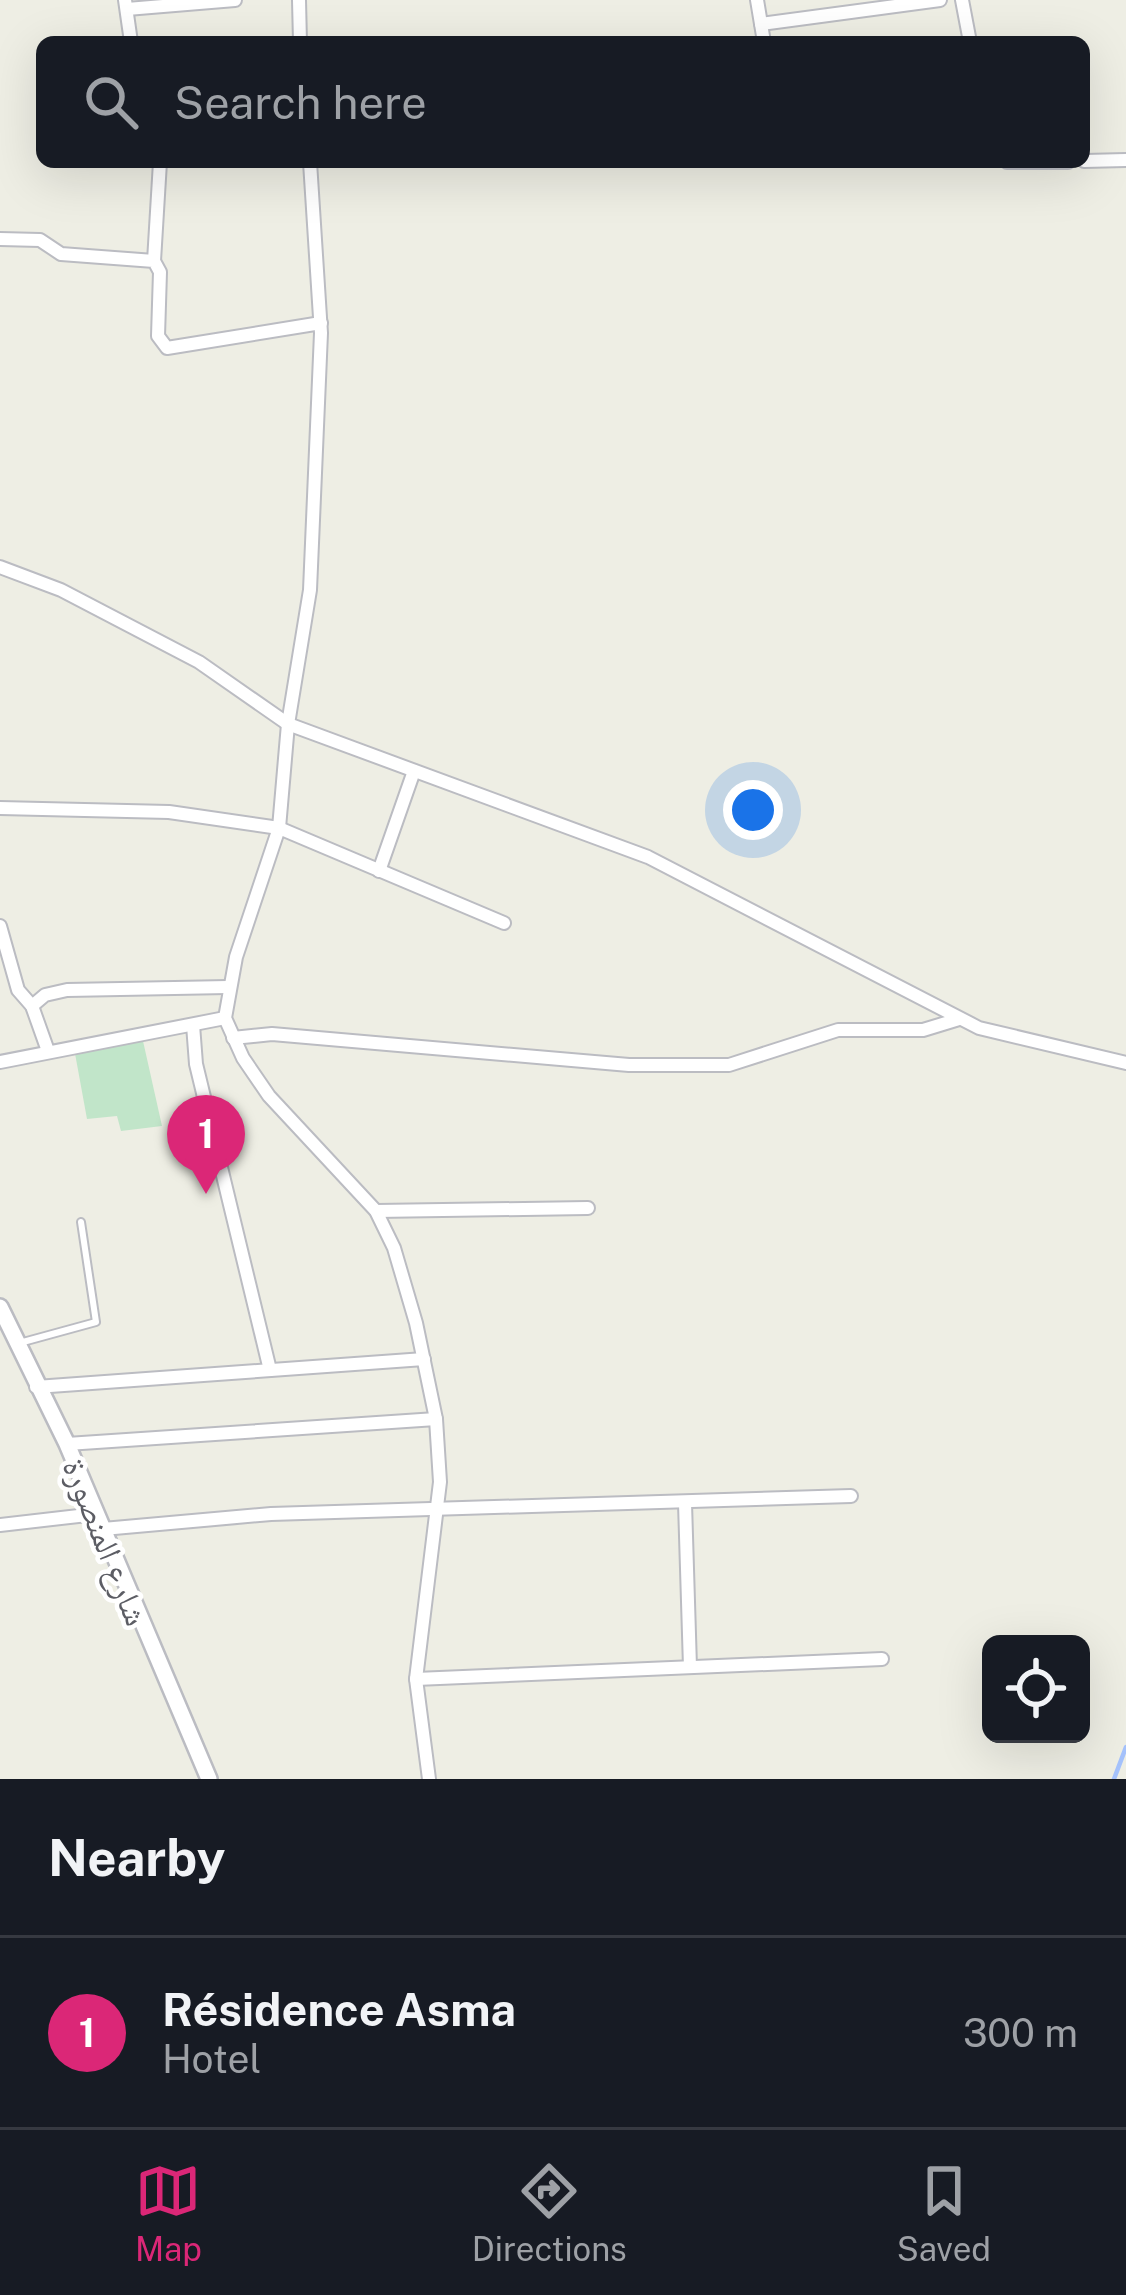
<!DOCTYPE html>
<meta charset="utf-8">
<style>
body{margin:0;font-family:"Public Sans","Noto Naskh Arabic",sans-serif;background:#242831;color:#f1f3f6}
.controls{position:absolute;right:36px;bottom:36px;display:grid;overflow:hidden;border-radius:18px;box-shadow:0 12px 48px #0002}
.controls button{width:108px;height:108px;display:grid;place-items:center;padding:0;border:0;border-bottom:3px solid #363941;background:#171b24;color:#f1f3f6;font:60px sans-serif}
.you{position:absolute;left:753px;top:810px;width:42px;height:42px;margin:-30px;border:9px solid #fff;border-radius:50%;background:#1a73e8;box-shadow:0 0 0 18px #1a73e833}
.badge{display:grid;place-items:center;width:78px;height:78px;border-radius:50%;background:#db2777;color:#fff;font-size:39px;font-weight:700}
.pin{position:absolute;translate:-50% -99px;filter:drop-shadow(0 3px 6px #0008)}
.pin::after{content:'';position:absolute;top:63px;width:42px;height:36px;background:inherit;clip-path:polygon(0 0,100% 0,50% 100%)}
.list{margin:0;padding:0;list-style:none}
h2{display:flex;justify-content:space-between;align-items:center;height:156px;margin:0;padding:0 48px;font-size:51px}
h2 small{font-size:39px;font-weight:400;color:#9ea1a6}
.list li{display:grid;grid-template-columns:78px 1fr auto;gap:36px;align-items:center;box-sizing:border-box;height:192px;padding:0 48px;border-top:3px solid #363941}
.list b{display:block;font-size:45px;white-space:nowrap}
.list p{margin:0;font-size:39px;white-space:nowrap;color:#9ea1a6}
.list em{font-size:39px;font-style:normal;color:#9ea1a6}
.icon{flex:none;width:66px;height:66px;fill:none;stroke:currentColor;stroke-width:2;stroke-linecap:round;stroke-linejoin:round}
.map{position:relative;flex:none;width:1126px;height:1779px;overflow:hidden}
.search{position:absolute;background:#171b24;box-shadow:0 12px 48px #0002;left:36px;right:36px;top:36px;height:132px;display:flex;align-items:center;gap:30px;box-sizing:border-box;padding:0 42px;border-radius:18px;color:#9ea1a6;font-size:45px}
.sheet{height:348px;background:#171b24}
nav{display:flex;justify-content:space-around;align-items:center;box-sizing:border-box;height:168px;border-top:3px solid #363941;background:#171b24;font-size:33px;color:#9ea1a6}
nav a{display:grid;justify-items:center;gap:6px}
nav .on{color:#db2777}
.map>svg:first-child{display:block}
.green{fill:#c1e5c9}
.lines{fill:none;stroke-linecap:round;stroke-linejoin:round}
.stream{stroke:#a5c2fc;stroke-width:4.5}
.service-casing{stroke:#bbbcc2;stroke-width:10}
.minor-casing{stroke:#bbbcc2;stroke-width:16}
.tertiary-casing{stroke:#bbbcc2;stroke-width:20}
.service{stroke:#fff;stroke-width:6}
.minor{stroke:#fff;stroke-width:12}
.tertiary{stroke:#fff;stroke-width:15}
.labels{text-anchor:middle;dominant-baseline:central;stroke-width:9;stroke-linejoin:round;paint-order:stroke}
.street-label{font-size:33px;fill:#5c5d64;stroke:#fff}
</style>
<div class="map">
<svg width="1126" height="1779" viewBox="0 0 1126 1779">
<rect width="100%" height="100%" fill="#eeeee4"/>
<polygon class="green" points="141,1032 162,1126 121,1131 117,1116 87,1119 74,1048"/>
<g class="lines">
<polyline class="stream" points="1114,1779 1126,1747"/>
<defs>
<polyline id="service" points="23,1342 96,1322 81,1222"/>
<g id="minor">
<polyline points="125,0 131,42"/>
<polyline points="299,0 300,42"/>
<polyline points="757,0 764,42"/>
<polyline points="962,0 970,42"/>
<polyline points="127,9 235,0"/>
<polyline points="761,24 940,0"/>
<polyline points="1084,161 1126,160"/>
<polyline points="310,162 321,333 310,590 288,724 279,828 236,957 225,1018 243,1058 269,1096 376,1211 394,1248 416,1323 436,1419 440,1482 416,1679 429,1779"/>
<polyline points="1007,162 1068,162"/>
<polyline points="0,239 40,240 61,254 154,261 160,272 158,336 167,348 321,323"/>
<polyline points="154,261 160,162"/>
<polyline points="0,567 61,590 199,662 288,724 648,857 979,1028 1126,1063"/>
<polyline points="0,808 169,812 279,828 504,923"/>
<polyline points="379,871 414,771"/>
<polyline points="0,926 18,990 32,1006 48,1051"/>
<polyline points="32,1006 45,995 67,990 228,987"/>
<polyline points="193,1025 196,1064 270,1370"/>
<polyline points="233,1038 272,1034 629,1065 729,1065 838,1030 923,1030 959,1019"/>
<polyline points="0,1062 225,1018"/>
<polyline points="376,1211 588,1208"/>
<polyline points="36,1387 424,1359"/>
<polyline points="67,1444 436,1419"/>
<polyline points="685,1503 690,1667"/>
<polyline points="0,1525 96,1514"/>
<polyline points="103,1529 271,1514 851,1496"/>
<polyline points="416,1679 882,1659"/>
</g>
<polyline id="tertiary" points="0,1307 67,1444 209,1779"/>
</defs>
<use href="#service" class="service-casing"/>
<use href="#minor" class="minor-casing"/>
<use href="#tertiary" class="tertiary-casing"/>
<use href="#service" class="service"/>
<use href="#minor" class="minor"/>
<use href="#tertiary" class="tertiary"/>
</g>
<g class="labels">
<g class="street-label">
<text transform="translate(106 1542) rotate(68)">شارع المنصورة</text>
</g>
</g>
</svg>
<div class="controls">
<button><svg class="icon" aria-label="locate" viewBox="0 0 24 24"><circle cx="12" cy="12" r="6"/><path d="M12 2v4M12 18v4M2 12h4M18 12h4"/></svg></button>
</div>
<div class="you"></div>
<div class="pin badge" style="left:206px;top:1194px">1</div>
<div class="search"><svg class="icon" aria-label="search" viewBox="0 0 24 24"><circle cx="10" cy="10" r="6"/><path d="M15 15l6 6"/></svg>Search here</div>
</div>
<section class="sheet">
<h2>Nearby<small></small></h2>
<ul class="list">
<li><span class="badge">1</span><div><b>Résidence Asma</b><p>Hotel</p></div><em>300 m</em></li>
</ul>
</section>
<nav>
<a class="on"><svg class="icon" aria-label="map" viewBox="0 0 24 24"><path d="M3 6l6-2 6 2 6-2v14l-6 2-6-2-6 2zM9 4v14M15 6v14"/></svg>Map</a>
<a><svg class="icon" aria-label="directions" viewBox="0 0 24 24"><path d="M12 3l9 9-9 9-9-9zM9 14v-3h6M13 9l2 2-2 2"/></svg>Directions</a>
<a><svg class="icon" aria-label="saved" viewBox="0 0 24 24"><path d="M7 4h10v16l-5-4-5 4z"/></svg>Saved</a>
</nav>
